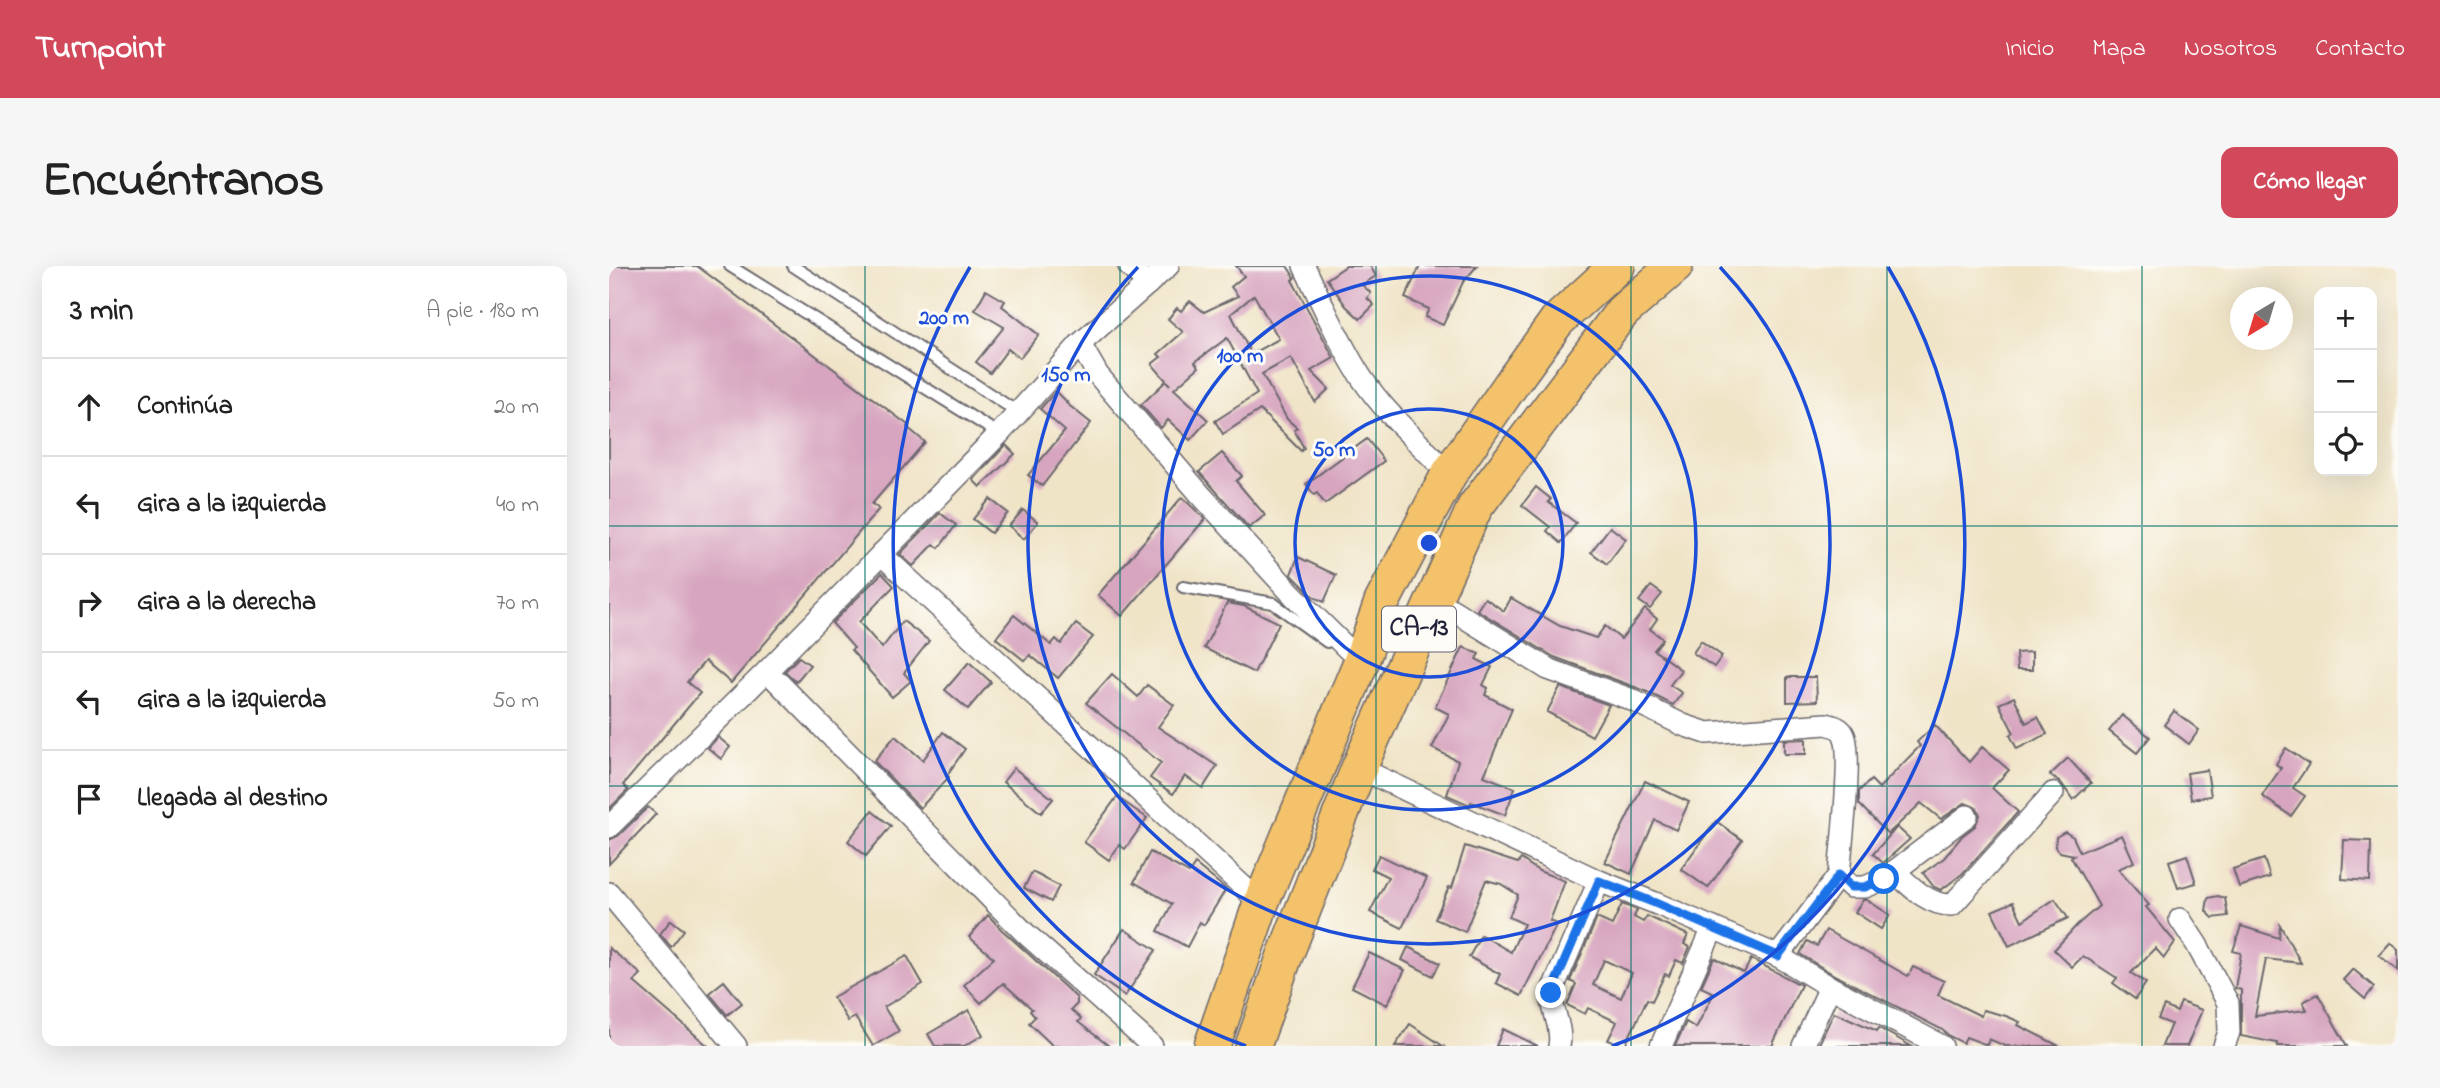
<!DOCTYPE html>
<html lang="es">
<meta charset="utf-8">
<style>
body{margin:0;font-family:"Indie Flower",sans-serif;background:#f6f6f6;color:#222}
.controls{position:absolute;right:21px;top:21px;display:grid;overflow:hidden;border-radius:14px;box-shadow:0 7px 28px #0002}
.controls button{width:63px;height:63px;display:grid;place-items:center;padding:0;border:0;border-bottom:2px solid #e0e0e0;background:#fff;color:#222;font:35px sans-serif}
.compass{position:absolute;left:1621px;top:21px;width:63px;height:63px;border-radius:50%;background:#fff;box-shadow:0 7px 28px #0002;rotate:218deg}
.stop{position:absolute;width:21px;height:21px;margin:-16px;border:5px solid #1a73e8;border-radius:50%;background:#fff}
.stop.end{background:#1a73e8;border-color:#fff;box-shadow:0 2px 7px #0008}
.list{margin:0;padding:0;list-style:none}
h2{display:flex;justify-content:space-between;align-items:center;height:91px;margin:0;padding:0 28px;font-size:30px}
h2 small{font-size:23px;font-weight:400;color:#767676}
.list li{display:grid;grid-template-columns:46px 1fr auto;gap:21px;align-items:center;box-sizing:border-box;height:98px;padding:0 28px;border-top:2px solid #e0e0e0}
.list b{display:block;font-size:26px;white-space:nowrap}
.list em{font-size:23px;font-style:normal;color:#767676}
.icon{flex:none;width:38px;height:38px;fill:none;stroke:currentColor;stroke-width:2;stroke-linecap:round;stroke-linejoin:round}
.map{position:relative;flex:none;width:1789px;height:780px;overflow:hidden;border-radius:14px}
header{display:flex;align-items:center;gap:42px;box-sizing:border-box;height:98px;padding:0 35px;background:#d1495b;color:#fff}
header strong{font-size:33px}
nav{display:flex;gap:38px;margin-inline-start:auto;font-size:24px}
.intro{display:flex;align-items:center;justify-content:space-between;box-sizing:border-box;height:168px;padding:0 42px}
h1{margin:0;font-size:49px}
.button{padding:18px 32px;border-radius:14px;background:#d1495b;color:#fff;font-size:24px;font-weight:700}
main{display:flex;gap:42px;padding:0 42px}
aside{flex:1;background:#fff;border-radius:14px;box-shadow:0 7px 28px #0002}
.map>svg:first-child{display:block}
.building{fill:#d7a5bf;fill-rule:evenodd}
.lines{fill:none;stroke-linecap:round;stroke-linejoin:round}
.service-casing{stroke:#6a666c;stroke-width:14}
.minor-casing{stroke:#6a666c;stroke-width:24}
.trunk-casing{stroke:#6a666c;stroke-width:38}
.service{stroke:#fff;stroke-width:10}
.minor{stroke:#fff;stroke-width:21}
.trunk{stroke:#f3c26a;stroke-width:35}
.route{stroke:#1a73e8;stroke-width:9}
.grid{fill:none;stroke:#0f766e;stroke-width:2;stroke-opacity:0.55}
.ring{fill:none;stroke:#1d4ed8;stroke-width:3.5}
.labels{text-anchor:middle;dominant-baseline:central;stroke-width:6;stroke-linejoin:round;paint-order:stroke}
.shield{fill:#fdfcf7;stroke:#646373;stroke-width:2}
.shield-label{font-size:26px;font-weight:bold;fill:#22223b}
.centre{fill:#1d4ed8;stroke:#fdfcf7;stroke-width:3.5}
.ring-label{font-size:21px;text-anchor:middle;font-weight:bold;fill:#1d4ed8;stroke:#fdfcf7;stroke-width:6;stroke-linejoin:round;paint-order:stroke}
</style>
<header>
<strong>Turnpoint</strong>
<nav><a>Inicio</a><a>Mapa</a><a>Nosotros</a><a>Contacto</a></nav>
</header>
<div class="intro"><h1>Encuéntranos</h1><a class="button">Cómo llegar</a></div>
<main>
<aside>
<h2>3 min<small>A pie · 180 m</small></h2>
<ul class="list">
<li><svg class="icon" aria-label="ahead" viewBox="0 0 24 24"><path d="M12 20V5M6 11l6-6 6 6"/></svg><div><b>Continúa</b></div><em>20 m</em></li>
<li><svg class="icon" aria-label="left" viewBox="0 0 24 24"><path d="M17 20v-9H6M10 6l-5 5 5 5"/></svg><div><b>Gira a la izquierda</b></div><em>40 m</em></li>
<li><svg class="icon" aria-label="right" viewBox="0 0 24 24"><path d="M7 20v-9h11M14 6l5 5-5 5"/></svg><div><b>Gira a la derecha</b></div><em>70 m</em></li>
<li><svg class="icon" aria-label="left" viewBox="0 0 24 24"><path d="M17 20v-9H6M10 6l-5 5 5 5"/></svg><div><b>Gira a la izquierda</b></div><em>50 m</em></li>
<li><svg class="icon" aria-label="arrive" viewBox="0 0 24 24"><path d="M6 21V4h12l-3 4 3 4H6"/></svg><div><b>Llegada al destino</b></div></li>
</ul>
</aside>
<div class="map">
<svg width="1789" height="780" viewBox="0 0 1789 780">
<rect width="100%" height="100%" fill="#fdfcf7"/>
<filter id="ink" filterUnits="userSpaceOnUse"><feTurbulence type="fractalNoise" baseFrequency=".0143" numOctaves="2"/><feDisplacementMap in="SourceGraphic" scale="14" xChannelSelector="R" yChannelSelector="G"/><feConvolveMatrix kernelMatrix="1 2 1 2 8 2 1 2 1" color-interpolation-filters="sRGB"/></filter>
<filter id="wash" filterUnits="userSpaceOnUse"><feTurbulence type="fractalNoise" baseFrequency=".00686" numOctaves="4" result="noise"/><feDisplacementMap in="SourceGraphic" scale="28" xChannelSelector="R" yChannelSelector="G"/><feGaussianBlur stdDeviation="1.57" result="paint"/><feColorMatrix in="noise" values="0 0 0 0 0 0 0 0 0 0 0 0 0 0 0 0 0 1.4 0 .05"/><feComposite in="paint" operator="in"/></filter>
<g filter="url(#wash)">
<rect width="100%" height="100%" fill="#f0e4c7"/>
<g id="blocks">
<g class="building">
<polygon points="0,0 88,0 299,159 298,161 316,176 263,238 270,243 122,417 96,395 78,416 91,427 14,519 19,524 0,543"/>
<path d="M627,0H678L686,12L683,14L725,92L702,105L720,123L706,136L682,92L653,108L678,153L688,162L685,164L695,182L692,185L651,144L614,168L606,155L648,128L618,72L586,96L590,101L565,123L599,154L581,174L559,154L552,162L532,139L557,115L561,119L543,98L552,91L549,88L574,66L559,53L568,42L572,45L581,35L595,46L629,30L622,21L635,10ZM645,29L670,73L642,88L622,48Z"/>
<polygon points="737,0 761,0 767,10 753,19 762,27 758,32 765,39 751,53 737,40 718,13"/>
<polygon points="811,0 868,0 854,16 834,59 816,51 820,43 796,32"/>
<polygon points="377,24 396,35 393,40 430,69 411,92 399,83 381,107 367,96 395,61 366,44"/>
<polygon points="447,125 458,136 457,137 482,157 433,220 419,209 456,165 431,143"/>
<polygon points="758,173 775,195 716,238 708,227 705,229 697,218"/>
<polygon points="397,179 406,188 371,221 364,214"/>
<polygon points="613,187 633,210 627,215 656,249 640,262 590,206"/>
<polygon points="927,221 942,233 939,236 967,257 952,277 938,265 941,261 913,239"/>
<polygon points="573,231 596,253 513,350 489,329"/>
<polygon points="381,233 399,247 382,267 364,253"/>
<polygon points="414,244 429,256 415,273 400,260"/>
<polygon points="331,247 347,259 330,282 325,278 304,300 291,288"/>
<polygon points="1001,261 1017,273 998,298 982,286"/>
<polygon points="689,291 727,309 715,336 705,331 682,308"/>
<polygon points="273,307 285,320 250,356 273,382 294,355 320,375 295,407 302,415 283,431 242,384 245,382 223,357"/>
<polygon points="1042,320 1053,328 1041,343 1030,335"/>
<polygon points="876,332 895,345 902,332 951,360 987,372 996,360 1012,373 1036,343 1048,353 1041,363 1054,373 1045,384 1072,404 1061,419 1073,427 1064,439 1034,424 945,391 868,344"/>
<polygon points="618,337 635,340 670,357 645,407 595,382"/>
<polygon points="405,349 442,379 447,373 452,378 467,358 484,371 449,412 421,389 416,395 387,372"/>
<polygon points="1092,375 1113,390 1105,401 1084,387"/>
<polygon points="854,381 870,388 867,393 883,401 874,419 879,422 876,429 903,443 875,510 906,522 896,549 862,536 861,539 838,529 849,495 823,482 840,448 826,441"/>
<polygon points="1423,386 1423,404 1408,404 1407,387"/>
<polygon points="190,391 201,399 187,416 176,405"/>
<polygon points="360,396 382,416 359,443 336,424"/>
<polygon points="503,408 529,431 538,419 565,439 549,461 608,500 594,522 576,510 564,528 541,512 552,497 477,437"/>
<polygon points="1178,411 1207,411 1208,435 1178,436"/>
<polygon points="951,421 1000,439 983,470 938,446"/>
<polygon points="1405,431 1417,457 1429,451 1438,468 1408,483 1401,469 1405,467 1390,438"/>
<polygon points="1565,445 1590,464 1580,478 1555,459"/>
<polygon points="1513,449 1541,471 1528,487 1500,465"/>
<polygon points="1326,459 1360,496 1373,481 1400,504 1383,522 1409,546 1353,608 1332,624 1325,621 1314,607 1335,592 1353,570 1366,560 1371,549 1368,542 1356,537 1332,553 1312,537 1279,568 1250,538 1250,525 1262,514 1270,522 1311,480 1308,476"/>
<polygon points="334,466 356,483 338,509 340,511 311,542 265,495 286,470 314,494"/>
<polygon points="109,471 121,481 112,493 99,482"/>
<polygon points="1197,473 1197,488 1175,488 1175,474"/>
<polygon points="1677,482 1700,498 1684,522 1696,530 1682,550 1653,530 1672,502 1667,498"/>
<polygon points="1459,492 1482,517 1464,534 1453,518 1441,509"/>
<polygon points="405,502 444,533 432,547 394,516"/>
<polygon points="1598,504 1602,530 1582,533 1578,507"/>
<polygon points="1036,515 1080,536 1067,564 1046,554 1022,608 996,596"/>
<polygon points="508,531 538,552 516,583 510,579 500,594 475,576"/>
<polygon points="39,541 47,548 0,598 0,574 9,570"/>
<polygon points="263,545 282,560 257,590 239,575"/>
<polygon points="1107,555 1133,574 1099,622 1072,603"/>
<polygon points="1288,561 1301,573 1274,597 1264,588"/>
<polygon points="1456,566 1464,571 1471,586 1513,569 1525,596 1509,603 1540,639 1537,641 1566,676 1555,692 1546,682 1522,707 1537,717 1526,733 1504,717 1508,712 1474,690 1463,701 1445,684 1468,659 1490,640 1462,591 1465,589 1451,586 1446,581 1447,571"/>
<polygon points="1735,574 1762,575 1761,615 1733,613"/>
<polygon points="856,580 909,597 912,593 930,605 956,615 941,655 948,658 912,730 887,717 891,708 860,691 872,669 902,686 915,658 900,651 909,629 892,618 877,614 856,666 826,653 840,621 843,622"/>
<polygon points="541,586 580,607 586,598 617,623 595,659 591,656 578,681 549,665 563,638 525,616"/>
<polygon points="770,589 818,612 793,662 761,646 779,611 763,603"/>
<polygon points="1578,589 1587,617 1569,622 1560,595"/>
<polygon points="1655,593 1661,611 1630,621 1624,603"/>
<polygon points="423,606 450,620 442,636 415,622"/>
<polygon points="1609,630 1616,632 1619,650 1604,652 1597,645 1599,632"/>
<polygon points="1446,633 1459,652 1400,680 1383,645 1404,636 1413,655"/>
<polygon points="1254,634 1258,634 1281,649 1272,663 1246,646"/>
<path d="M1013,638L1028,644L1025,651L1034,656L1038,650L1079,669L1075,678L1081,681L1074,697L1067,694L1060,710L1056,708L1043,735L1038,733L1016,780L999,774L1008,756L979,742L976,748L958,739L967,718L961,715L988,652L1003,659ZM995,694L1023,707L1012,732L984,719Z"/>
<polygon points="379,649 392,663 468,732 468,738 462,744 472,753 469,756 500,780 444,780 420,757 426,751 421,745 423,743 394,717 372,737 355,719 385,692 360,671"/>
<polygon points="62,654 75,664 62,681 51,668"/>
<polygon points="1671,659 1692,697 1657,693 1646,750 1698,744 1694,736 1709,728 1738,780 1669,780 1668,777 1632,770 1632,724 1626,722 1632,687 1624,685 1632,660 1670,672"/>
<polygon points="515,663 547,684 516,730 485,709"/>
<polygon points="1217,664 1299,710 1304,701 1335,715 1329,729 1372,750 1374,744 1397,750 1411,756 1409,759 1450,780 1396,780 1380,773 1378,779 1357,771 1354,777 1342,771 1332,763 1227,710 1191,688 1198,675 1208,680"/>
<polygon points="1781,677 1789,684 1789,705 1770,689"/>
<polygon points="799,681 831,697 824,710 793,694"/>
<polygon points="0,682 32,708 25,716 99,780 0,780"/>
<polygon points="760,687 796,704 778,739 743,721"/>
<polygon points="298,690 314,718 275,741 290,765 264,780 246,751 239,755 224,731"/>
<polygon points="1105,692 1135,707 1142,693 1192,719 1163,780 1066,780 1077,756 1087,762 1105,727 1092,721"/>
<polygon points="1744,703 1765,721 1756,733 1734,714"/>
<polygon points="115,715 133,737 118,749 100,727"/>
<polygon points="1572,736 1593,744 1578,780 1553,780 1562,758 1549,753 1555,740 1568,746"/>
<polygon points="360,744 374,769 355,780 326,780 319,768"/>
<polygon points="1225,746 1268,765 1270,762 1302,780 1209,780"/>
<polygon points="801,758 834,780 786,780"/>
<polygon points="894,763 929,780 887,780"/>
</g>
</g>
</g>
<g filter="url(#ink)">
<use href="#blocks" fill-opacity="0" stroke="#6a666c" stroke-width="2"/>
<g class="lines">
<defs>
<g id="service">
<polyline points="121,0 390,168"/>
<polyline points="184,0 410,147"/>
<polyline points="574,321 664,337 718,376"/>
</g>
<g id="minor">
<polyline points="520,0 539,18"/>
<path d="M695,0C713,37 730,77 752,111C776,147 810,177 840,208"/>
<polyline points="471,78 489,109 591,228 683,328 752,396"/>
<polyline points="272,288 652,637"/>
<path d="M824,332L939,403L1021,433L1074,459L1098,467L1217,458C1224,460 1232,461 1235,469C1244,488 1232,583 1230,609"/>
<polyline points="158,405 416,667 543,780"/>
<polyline points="750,502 990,615 1046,637 1169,690 1221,721 1333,780"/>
<polyline points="0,561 158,405 390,168 471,78 559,0"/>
<path d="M1285,605C1301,620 1320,640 1343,639L1444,527"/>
<polyline points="0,627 127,780"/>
<polyline points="1571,653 1588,679 1619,737 1620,766 1615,780"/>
<polyline points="1169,690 1230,609 1242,621 1256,621 1275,613 1358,550"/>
<path d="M950,780C954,763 943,745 942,727L990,615"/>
<polyline points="1052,780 1104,662"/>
<polyline points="1194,780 1221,721"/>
</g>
<g id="trunk">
<polyline points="603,780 652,637 752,396 773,336 840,208 905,114 948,55 1008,0"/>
<polyline points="644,780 675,692 750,502 866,241 1013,46 1066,0"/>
</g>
</defs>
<use href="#service" class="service-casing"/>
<use href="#minor" class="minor-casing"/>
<use href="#trunk" class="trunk-casing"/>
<use href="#service" class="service"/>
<use href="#minor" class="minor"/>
<use href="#trunk" class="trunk"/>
</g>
</g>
<g class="lines" filter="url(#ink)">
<polyline class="route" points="942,727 990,615 1046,637 1169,690 1230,609 1242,621 1256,621 1275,613"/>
</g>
<path class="grid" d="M256,0V780M511,0V780M767,0V780M1022,0V780M1278,0V780M1533,0V780M0,260H1789M0,520H1789"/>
<g class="ring">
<circle cx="820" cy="277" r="134"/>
<circle cx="820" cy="277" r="267"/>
<path d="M1111 1A401 401 0 1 1 529 1"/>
<path d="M637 780A535 535 0 0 1 361 1M1279 1A535 535 0 0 1 1003 780"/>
</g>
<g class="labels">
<rect class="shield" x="773" y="340.5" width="74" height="45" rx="5"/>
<g class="shield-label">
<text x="810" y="363">CA-13</text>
</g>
</g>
<circle cx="820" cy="277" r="10" class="centre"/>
<g class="ring-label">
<text x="335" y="58">200 m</text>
<text x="631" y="96">100 m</text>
<text x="457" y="115">150 m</text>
<text x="725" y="190">50 m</text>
</g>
</svg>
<div class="controls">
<button>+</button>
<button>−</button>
<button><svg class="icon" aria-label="locate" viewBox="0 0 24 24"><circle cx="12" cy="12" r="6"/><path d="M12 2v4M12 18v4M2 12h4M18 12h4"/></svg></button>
</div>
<svg class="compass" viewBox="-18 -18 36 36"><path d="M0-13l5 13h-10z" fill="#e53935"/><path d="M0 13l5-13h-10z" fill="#767676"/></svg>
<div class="stop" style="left:1275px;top:613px"></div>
<div class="stop end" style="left:942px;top:727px"></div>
</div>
</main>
